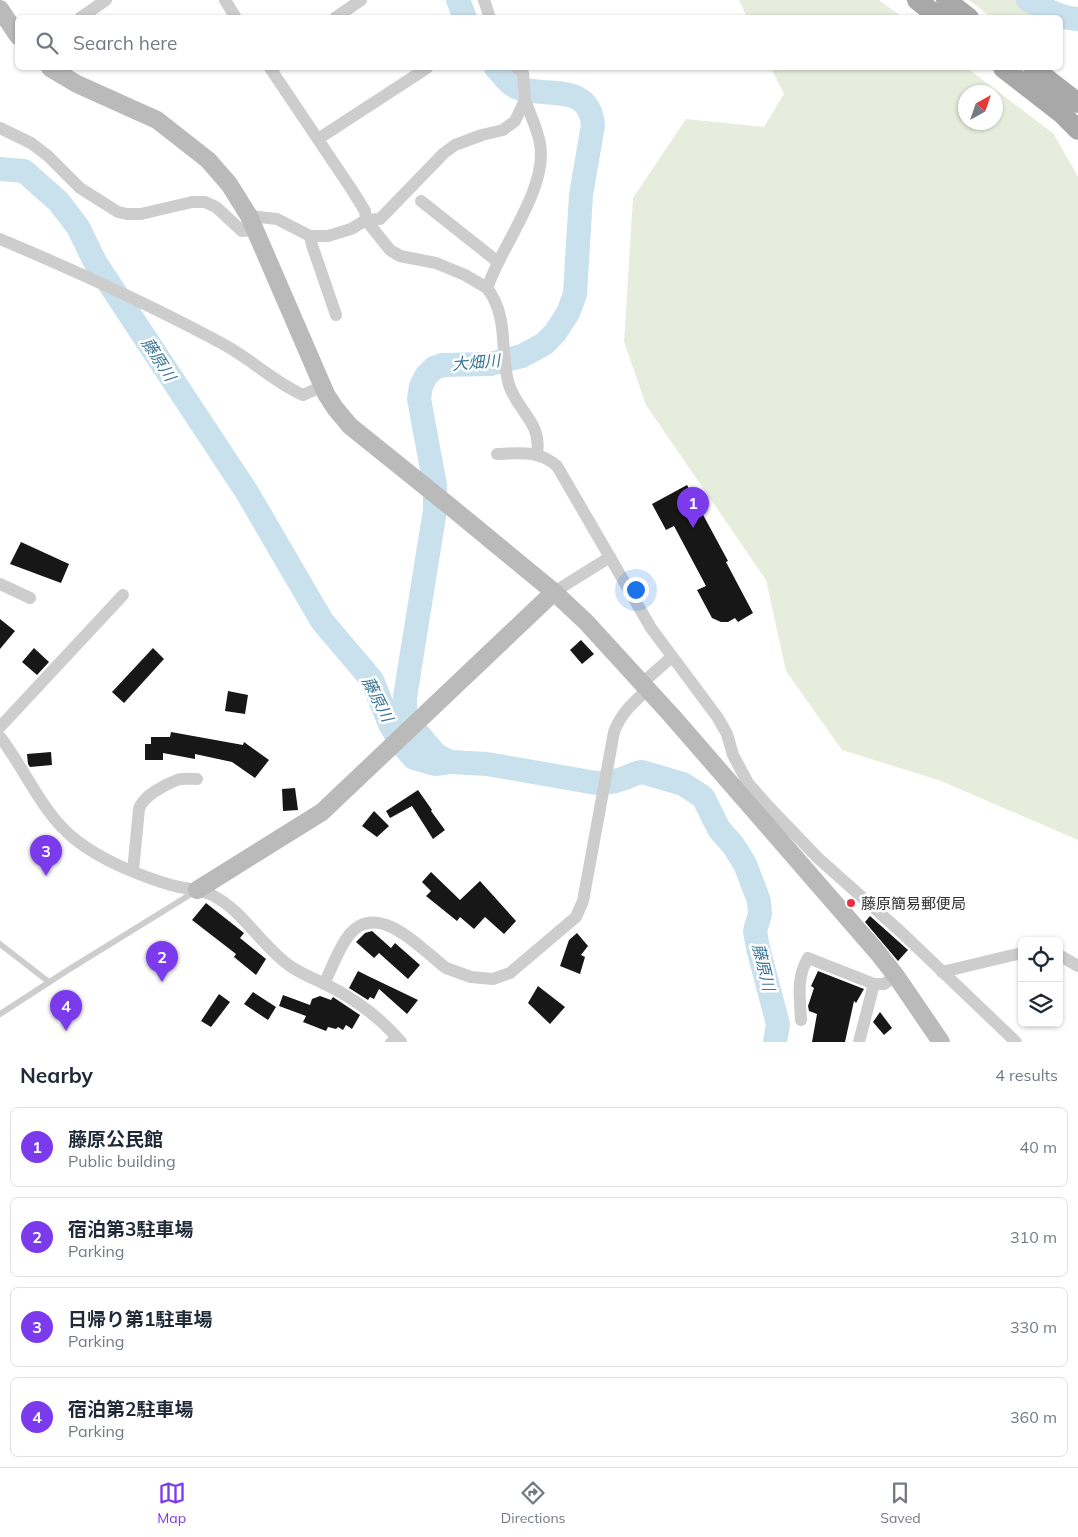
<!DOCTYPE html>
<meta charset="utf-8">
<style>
body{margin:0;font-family:Mulish,"Noto Sans JP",sans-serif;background:#f2f2f3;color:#1f2937}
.controls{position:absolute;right:15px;bottom:15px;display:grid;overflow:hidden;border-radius:8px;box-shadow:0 1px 4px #0004}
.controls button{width:45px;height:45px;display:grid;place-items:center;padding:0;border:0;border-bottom:1px solid #e0e1e3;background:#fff;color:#1f2937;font:25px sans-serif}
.compass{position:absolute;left:958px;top:85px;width:45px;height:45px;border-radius:50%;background:#fff;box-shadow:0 1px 4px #0004;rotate:40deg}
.you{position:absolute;left:635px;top:589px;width:18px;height:18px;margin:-12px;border:4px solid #fff;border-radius:50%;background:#1a73e8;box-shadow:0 0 0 8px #1a73e833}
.badge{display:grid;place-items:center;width:32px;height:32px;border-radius:50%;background:#7c3aed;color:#fff;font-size:16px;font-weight:700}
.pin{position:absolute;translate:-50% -41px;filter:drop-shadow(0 1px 2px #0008)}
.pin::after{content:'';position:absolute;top:26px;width:18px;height:15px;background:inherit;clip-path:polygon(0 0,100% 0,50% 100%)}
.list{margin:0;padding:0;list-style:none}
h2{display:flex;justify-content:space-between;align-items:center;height:65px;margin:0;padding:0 20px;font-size:21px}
h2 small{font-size:16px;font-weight:400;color:#747a83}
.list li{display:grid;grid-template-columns:32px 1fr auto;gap:15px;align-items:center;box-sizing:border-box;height:80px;margin:0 10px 10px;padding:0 10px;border:1px solid #e0e1e3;border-radius:8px}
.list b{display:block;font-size:19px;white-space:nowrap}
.list p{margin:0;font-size:16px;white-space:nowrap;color:#747a83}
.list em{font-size:16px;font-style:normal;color:#747a83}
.icon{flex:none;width:28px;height:28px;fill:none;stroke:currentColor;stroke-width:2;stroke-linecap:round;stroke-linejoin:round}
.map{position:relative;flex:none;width:1078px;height:1042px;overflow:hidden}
.search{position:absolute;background:#fff;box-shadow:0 1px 4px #0004;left:15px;right:15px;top:15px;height:55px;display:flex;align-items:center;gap:12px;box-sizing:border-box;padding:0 18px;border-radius:8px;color:#747a83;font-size:19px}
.sheet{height:425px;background:#fff}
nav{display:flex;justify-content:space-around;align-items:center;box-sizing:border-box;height:70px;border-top:1px solid #e0e1e3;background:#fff;font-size:14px;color:#747a83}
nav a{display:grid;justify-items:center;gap:2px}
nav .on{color:#7c3aed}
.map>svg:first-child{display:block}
.green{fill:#e7eddd;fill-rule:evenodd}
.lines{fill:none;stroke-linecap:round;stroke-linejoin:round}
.river{stroke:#c9e1ed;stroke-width:24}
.building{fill:#171717}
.lane{stroke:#cdcdcd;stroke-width:6}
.street{stroke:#cdcdcd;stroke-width:12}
.secondary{stroke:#bababa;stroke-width:18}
.primary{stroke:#a8a8a8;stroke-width:20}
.poi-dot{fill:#eb2e46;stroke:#fff;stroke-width:2}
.labels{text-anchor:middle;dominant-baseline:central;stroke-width:5;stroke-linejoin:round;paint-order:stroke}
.poi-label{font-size:15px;fill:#303030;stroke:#fff;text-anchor:start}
.water-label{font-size:16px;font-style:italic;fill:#3a7795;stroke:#fff}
</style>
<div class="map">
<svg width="1078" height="1042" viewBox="0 0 1078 1042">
<rect width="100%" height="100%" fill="#fff"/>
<g class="green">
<polygon points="739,0 879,0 902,17 747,17"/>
<polygon points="969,0 1016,0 1042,17 991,17"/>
<path d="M771,68H967L1054,134L1078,177V840L941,781L842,750L786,671L766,580L646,405L624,342L633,198L686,119L764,127L784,94ZM966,92H996V122H966Z"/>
</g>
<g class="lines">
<g class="river">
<polyline points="458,0 465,18"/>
<path d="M1028,0C1045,9 1059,18 1078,19"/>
<path d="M0,169L24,171L58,201L78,227L95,262L248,494L322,621L372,680L390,724L401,743L414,758L435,764L450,762L487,764L596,783C605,783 613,782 622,779C629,777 634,773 642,772L683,784L703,797L719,829L733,845L745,864L759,901L760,914L755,931L758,948L778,1024L775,1042"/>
<path d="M450,762L436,755L415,730L405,723V697L435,510V485L419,399L421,386L426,376L434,368L443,365L490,364L522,356L544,344L555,333L568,313L575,294L581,195L593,125C589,80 542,99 516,87C508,84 502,73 496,68"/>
</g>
</g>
<g class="building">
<polygon points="687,485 728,561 726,562 753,613 738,622 735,618 728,622 721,622 712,618 697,590 706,586 674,526 666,530 652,504"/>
<polygon points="21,542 69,564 61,583 10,564"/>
<polygon points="0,619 15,631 0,649"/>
<polygon points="581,640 594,654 582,664 570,650"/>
<polygon points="34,648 49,662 37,675 22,662"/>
<polygon points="153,648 164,659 124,703 112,692"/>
<polygon points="228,691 248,695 245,714 225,711"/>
<polygon points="171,732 243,745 244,742 269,760 255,778 232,762 195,754 195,759 163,753 163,760 145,760 145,744 151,744 151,737 170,737"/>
<polygon points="51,752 52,765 30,767 28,764 27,754"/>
<polygon points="295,788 298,810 283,811 282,789"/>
<polygon points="418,790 432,810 431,811 445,830 433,839 412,806 390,818 386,811"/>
<polygon points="374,811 389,826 377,837 362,826"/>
<polygon points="431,872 460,900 480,881 516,921 504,934 485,917 474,929 460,917 457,921 426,896 431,891 422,882"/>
<polygon points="206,903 244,933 240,938 266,959 256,975 234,957 236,954 192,920"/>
<polygon points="870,916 908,950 898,961 865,922"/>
<polygon points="372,931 391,948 395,943 420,965 408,979 379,953 374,958 356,942 365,933"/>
<polygon points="577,933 588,946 581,955 585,957 580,974 560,966 569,940"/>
<polygon points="358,971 368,976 418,1000 407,1014 379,989 374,999 370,997 368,1000 349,988"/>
<polygon points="818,971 864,989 856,1003 854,1001 845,1042 812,1042 817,1014 809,1011 808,1006 814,988 811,986"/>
<polygon points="538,986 565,1007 550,1024 528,1003"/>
<polygon points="253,992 276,1007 268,1020 244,1004"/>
<polygon points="219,994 230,1002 211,1027 201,1021"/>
<polygon points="283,995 310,1005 312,999 320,996 331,1000 333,997 360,1015 352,1029 346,1025 343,1030 338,1027 336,1029 328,1027 326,1031 303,1022 306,1016 279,1006"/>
<polygon points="880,1012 892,1028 884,1035 873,1022"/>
</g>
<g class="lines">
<g class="lane">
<polyline points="0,944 49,982"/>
<polyline points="0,1014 68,970 196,891"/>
<polyline points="388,1042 395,1034"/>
</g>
<g class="street">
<polyline points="225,0 236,18"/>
<polyline points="484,0 490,18"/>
<polyline points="80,18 106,0"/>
<polyline points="335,18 361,0"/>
<polyline points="517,68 523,73 525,100"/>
<polyline points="0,128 31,143 48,156 80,188 118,212 127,214 141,214 192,202 205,202 216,207 242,231 254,230"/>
<polyline points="318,139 427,68"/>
<polyline points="421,201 498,262"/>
<polyline points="249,216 277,219 310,236 328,236 351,229 366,220 365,211 352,190 270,68"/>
<path d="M366,220L380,219L444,153L455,145L482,135L503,130L515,121L525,100C530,114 538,130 540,144C547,180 515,228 500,259C495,268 491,278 487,288C510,318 499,352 509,385C518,412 542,422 537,454"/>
<polyline points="366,220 390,250 400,256 436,263 465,275 487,288"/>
<polyline points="310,236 312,245 336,315"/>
<path d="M0,239C76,271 151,305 223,344C251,359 274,382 303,395L323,386"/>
<path d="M497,454C520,453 539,450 557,466L651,628L718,718L727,734L733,755L748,783L769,807L818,858L901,932L1016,1042"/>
<polyline points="0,584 30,598"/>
<polyline points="554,592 610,557"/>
<polyline points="642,683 672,657"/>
<polyline points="0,727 123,595"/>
<path d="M0,737C26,770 42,814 76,840C101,860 140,876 171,885C184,889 200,889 212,895C244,911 261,946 290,966C300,973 312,978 323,983C354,998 379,1016 401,1042"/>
<path d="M133,871L139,809C143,796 164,785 177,780C182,778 190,779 197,779"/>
<polyline points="1059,955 1078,966"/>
<polyline points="942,972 1022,953"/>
<path d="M324,984C332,968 338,949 349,935C378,899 422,950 446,968L471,977L493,979L510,973L576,917L583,901L614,732C621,713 633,703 648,689"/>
<path d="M801,1020C800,998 796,978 808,958L874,984H884L896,976"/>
<polyline points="859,1042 874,984"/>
</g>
<g class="secondary">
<polyline points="0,9 18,36"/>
<polyline points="50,68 77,84 157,120 208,160 229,184 249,216 326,394 335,408 350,426 452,508 554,592 586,622 672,716 878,953 896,976 941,1042"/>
<polyline points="197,890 322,812 554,592"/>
</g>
<g class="primary">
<polyline points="917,0 940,18"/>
<polyline points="946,0 969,18"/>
<polyline points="1003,68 1061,113 1078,130"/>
<polyline points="1033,68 1078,103"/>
</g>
</g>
<circle class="poi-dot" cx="851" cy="903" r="5"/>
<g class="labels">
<g class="poi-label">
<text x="861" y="903">藤原簡易郵便局</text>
</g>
<g class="water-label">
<text transform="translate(159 359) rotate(57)">藤原川</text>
<text transform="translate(476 362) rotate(-5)">大畑川</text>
<text transform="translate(378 699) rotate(63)">藤原川</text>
<text transform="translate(764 967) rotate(76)">藤原川</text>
</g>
</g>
</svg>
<div class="controls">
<button><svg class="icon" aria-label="locate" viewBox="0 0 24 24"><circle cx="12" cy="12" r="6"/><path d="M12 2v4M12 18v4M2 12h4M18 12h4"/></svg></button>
<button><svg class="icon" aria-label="layers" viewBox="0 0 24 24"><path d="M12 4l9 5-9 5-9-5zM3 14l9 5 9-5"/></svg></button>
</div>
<svg class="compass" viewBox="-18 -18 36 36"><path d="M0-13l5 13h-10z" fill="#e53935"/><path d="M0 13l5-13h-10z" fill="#747a83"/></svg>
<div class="you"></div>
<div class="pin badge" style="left:693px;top:528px">1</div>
<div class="pin badge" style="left:162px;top:982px">2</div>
<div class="pin badge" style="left:46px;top:876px">3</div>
<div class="pin badge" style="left:66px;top:1031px">4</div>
<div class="search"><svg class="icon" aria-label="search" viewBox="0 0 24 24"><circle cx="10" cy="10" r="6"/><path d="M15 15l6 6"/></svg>Search here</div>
</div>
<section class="sheet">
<h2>Nearby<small>4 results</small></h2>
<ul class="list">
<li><span class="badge">1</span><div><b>藤原公民館</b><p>Public building</p></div><em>40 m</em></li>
<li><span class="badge">2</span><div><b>宿泊第3駐車場</b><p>Parking</p></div><em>310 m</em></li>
<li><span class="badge">3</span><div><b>日帰り第1駐車場</b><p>Parking</p></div><em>330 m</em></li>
<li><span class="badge">4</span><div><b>宿泊第2駐車場</b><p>Parking</p></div><em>360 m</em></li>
</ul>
</section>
<nav>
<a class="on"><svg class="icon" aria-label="map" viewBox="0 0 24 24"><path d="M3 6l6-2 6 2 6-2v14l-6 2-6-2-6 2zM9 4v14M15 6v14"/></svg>Map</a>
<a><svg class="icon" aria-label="directions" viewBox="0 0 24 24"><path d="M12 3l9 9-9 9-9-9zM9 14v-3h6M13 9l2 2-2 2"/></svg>Directions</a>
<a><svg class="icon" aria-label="saved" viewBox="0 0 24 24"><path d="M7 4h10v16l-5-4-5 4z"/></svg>Saved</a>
</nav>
